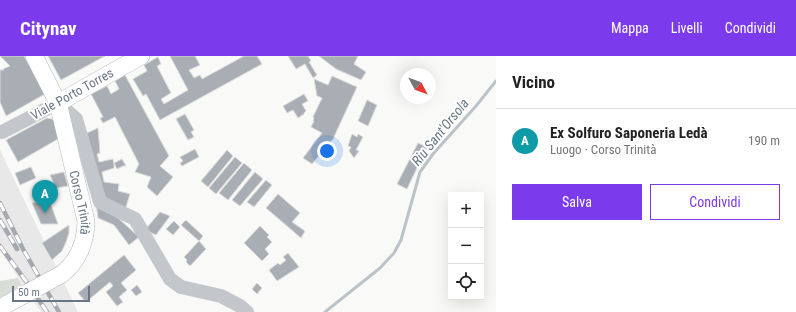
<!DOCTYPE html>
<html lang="it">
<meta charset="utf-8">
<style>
body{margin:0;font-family:"Roboto Condensed",sans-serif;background:#f2f2f2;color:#222}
.controls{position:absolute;right:12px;bottom:12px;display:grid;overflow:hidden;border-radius:0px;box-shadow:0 4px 16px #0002}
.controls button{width:36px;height:36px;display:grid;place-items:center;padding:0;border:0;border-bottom:1px solid #e0e0e0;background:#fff;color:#222;font:20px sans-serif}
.compass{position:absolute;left:400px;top:12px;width:36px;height:36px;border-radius:50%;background:#fff;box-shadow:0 4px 16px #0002;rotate:131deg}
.scale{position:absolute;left:12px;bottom:10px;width:78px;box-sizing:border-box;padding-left:4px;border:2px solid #6b7685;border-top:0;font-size:11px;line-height:14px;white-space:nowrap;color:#6b7685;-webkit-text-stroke:3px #fff;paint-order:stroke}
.you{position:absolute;left:327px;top:95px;width:14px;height:14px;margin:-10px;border:3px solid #fff;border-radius:50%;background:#1a73e8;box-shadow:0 0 0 6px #1a73e833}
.badge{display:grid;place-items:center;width:26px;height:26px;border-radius:50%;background:#7c3aed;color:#fff;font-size:13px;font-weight:700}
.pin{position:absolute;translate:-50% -33px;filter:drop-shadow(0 1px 2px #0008)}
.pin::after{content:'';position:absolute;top:21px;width:14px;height:12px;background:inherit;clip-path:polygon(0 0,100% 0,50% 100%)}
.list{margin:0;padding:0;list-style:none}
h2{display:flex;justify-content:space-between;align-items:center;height:52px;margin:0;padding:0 16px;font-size:17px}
h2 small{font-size:13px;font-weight:400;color:#767676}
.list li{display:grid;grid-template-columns:26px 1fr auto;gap:12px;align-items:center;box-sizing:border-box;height:64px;padding:0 16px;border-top:1px solid #e0e0e0}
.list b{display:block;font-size:15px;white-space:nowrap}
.list p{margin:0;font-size:13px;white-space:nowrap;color:#767676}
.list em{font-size:13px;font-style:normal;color:#767676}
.actions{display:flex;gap:8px;padding:12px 16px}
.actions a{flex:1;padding:9px 0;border:1px solid #7c3aed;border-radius:0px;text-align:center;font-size:14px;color:#7c3aed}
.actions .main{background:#7c3aed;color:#fff}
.icon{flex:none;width:22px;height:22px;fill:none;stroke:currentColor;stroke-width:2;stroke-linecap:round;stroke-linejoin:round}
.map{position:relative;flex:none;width:496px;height:256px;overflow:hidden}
header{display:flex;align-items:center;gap:24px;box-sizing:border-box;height:56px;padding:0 20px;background:#7c3aed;color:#fff}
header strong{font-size:19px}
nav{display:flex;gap:22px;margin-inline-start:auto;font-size:14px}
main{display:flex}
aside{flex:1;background:#fff}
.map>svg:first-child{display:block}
.built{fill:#e7e8e7}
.green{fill:#d8ded7}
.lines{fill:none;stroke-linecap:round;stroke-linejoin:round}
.stream{stroke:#bbc3c9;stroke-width:3}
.building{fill:#a9aeb5;stroke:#dbdbd9}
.major-casing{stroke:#b4b8bc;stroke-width:18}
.minor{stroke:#c3c6ca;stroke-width:14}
.major{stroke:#fff;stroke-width:17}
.rail-casing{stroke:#a5a9af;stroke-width:4.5}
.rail{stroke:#fff;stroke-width:3;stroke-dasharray:9;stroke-linecap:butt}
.major-bridge-casing{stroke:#b4b8bc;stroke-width:18;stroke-linecap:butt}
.major-bridge{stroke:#fff;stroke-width:17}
.labels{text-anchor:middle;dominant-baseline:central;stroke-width:4;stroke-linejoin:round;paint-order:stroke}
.street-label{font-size:13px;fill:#6b7685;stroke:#fff}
.water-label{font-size:14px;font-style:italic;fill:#677780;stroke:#fff}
</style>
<header>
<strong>Citynav</strong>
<nav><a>Mappa</a><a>Livelli</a><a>Condividi</a></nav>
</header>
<main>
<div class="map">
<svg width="496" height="256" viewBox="0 0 496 256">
<rect width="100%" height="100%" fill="#f9f9f7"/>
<polygon class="built" points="0,93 1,96 78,256 41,256 0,194"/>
<polygon class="green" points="18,222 22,229 0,243 0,225"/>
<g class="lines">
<polyline class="stream" points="325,256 380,212 394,197 401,184 420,116 433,98 476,50 496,25"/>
</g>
<g class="building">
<polygon points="0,0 24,0 45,38 6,60 0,46 0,14 4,14 3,13 10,10"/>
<polygon points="48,0 105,0 61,24"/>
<polygon points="170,0 195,0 200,9 189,14 194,22 200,19 202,23 244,0 257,0 262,8 160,64 146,38 143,40 133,23 147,15 144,9 158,1 161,8 157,10 171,37 161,43 164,48 188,34"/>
<polygon points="288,0 308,0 311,5 309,6 317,19 313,22 305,8 296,13"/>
<polygon points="319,0 358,0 354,8 366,16 361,24 336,13"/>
<polygon points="125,19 169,100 160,110 173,121 157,140 147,131 151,121 135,116 139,108 115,61 103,67 100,62 103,61 91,38 107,30 111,38 119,33 115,25"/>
<polygon points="332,20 357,31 333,83 312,108 303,102 322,77 311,71 314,65 313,65 314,62 313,61 322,42 317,40 314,23 328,29"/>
<polygon points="304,38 308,45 302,48 306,55 304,57 304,58 298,62 293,54 287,57 283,50"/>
<polygon points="367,44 377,49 368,70 358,65"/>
<polygon points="185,58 194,74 191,76 194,81 188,84 176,63"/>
<polygon points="47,62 52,63 55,66 58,83 18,106 6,84"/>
<polygon points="98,72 100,97 97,98 99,106 113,103 114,109 114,112 102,116 104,126 119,128 118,135 130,138 125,154 101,141 87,77"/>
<polygon points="352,78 357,81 358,78 363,81 356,94 359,95 354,102 349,95 351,91 348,90"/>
<polygon points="418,87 427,91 407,133 397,128"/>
<polygon points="195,93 199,101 182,110 180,107 183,105 180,101"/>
<polygon points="227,94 233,100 208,131 201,125"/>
<polygon points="235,101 242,107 216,138 209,132"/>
<polygon points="122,103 126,110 123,110 117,113 114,107"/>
<polygon points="244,107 252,114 228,144 219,137"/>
<polygon points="31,111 36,122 20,129 15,117"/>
<polygon points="64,116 68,130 56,132 50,119"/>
<polygon points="255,116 263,123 240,150 232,144"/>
<polygon points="266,124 272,129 254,151 247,146"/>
<polygon points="278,138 300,157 292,166 305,175 301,182 266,152"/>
<polygon points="50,146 58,168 41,168 32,147"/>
<polygon points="96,147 118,162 139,181 129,189 114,169 98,162"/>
<polygon points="160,156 170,160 156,179 145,174"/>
<polygon points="186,164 203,180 199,185 181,169"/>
<polygon points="174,165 180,171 173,179 166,173"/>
<polygon points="69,169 69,177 66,186 62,195 52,204 42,187"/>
<polygon points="260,170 269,179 267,181 272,186 265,193 269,198 262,205 244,187"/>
<polygon points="199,185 206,193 190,210 186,206 187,204 184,201"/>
<polygon points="288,197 299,211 277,225 269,214 278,207 280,209 286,204 283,201"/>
<polygon points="124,199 136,214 121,227 127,234 119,241 123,246 117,250 106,236 113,230 110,226 86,246 78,237"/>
<polygon points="257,227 262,232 257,238 252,233"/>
<polygon points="137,229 142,236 136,240 131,234"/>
</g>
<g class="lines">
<defs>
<g id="major">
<path id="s1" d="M34,0L58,47L86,165C86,186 78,205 62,218"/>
<polyline points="58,47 141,0"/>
</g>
</defs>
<use href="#major" class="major-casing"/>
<polyline class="minor" points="2,76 58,47 76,63 100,146 135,163 170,223 181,231 221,240 240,250 247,256"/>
<use href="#major" class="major"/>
<defs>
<g id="rail">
<polyline points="0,147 23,193 59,256"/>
<polyline points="0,164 17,193"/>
<polyline points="0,190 28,228 47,256"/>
</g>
</defs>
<use href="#rail" class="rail-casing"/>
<use href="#rail" class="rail"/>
<defs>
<polyline id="major-bridge" points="0,252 62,218"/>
</defs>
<use href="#major-bridge" class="major-bridge-casing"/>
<use href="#major-bridge" class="major-bridge"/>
</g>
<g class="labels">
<g class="street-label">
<text transform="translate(72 38) rotate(-29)">Viale Porto Torres</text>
<text stroke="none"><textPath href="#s1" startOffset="155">Corso Trinità</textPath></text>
</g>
<g class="water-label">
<text transform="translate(440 76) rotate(-51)">Riu Sant'Orsola</text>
</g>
</g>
</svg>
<div class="controls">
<button>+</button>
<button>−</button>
<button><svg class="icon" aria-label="locate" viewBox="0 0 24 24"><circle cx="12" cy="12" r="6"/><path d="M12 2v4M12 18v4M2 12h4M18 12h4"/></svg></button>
</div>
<svg class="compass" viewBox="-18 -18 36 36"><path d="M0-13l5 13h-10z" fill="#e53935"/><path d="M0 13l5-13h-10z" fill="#767676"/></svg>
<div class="scale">50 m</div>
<div class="you"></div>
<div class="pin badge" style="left:45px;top:157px;background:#0f9aa8">A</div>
</div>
<aside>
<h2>Vicino<small></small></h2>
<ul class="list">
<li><span class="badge" style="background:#0f9aa8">A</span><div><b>Ex Solfuro Saponeria Ledà</b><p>Luogo · Corso Trinità</p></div><em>190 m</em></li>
</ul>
<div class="actions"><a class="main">Salva</a><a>Condividi</a></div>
</aside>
</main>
